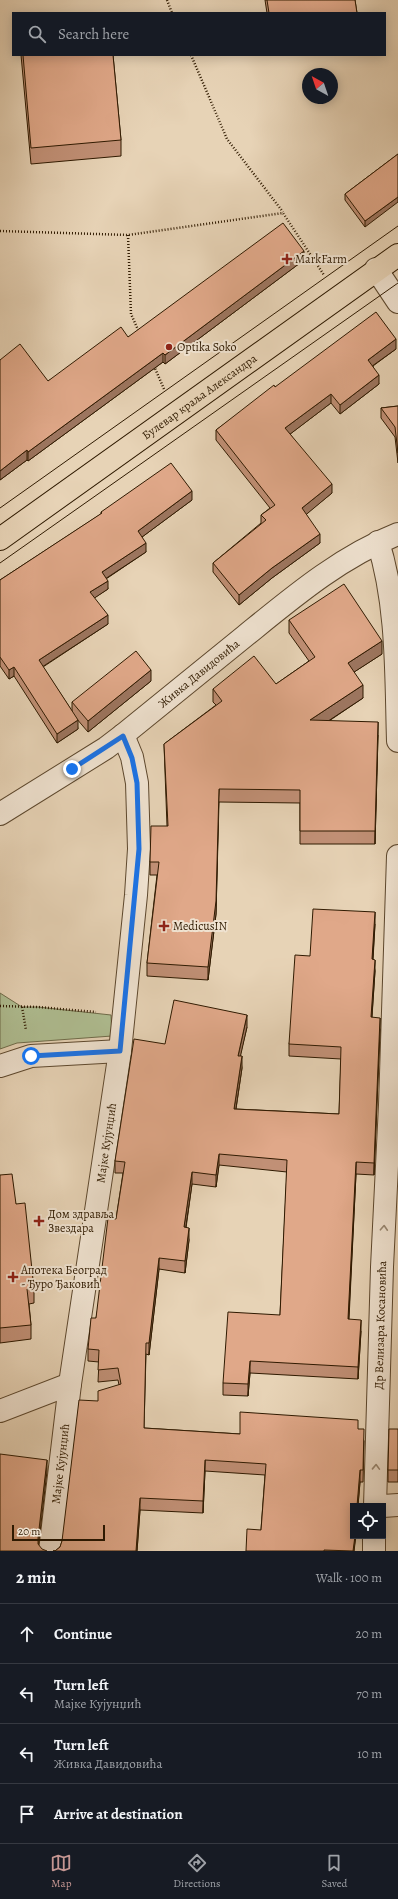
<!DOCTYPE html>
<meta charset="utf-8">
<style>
body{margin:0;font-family:Alegreya,serif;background:#242831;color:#f1f3f6}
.controls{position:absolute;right:12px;bottom:12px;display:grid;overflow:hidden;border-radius:0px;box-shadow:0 2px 10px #0003}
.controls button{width:36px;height:36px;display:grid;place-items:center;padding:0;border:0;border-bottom:1px solid #363941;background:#171b24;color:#f1f3f6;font:20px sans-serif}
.compass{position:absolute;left:302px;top:68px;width:36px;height:36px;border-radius:50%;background:#171b24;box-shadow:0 2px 10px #0003;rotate:320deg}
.scale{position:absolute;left:12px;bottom:10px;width:93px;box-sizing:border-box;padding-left:4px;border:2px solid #2f1a01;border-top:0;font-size:11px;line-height:14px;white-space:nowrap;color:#2f1a01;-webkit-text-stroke:3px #efe2d0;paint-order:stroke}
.stop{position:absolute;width:12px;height:12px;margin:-9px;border:3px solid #1a73e8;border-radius:50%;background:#fff}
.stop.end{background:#1a73e8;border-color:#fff;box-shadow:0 1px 4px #0008}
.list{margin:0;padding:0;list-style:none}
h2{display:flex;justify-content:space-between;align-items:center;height:52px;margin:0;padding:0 16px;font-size:17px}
h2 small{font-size:13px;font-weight:400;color:#9ea1a6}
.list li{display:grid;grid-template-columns:26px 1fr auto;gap:12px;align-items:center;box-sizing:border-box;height:60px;padding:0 16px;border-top:1px solid #363941}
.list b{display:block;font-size:15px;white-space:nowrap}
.list p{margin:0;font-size:13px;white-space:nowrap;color:#9ea1a6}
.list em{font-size:13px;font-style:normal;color:#9ea1a6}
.icon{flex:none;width:22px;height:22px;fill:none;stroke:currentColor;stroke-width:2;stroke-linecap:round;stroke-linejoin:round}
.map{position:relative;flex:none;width:398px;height:1551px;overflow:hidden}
.search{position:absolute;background:#171b24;box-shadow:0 2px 10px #0003;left:12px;right:12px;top:12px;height:44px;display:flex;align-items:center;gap:10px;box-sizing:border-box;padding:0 14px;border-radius:0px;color:#9ea1a6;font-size:15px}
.sheet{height:292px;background:#171b24}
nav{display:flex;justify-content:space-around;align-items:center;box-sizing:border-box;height:56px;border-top:1px solid #363941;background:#171b24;font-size:11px;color:#9ea1a6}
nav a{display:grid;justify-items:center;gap:2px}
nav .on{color:#c59692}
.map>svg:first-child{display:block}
.green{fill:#afbe92;stroke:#6f6c4a}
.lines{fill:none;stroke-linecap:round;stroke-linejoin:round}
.minor-casing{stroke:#5d482e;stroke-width:24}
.major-casing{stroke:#2f1a01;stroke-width:24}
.path{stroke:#2f1a01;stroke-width:2.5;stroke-dasharray:1 2;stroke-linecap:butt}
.minor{stroke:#efe2d0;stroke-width:22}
.major{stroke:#e7d3b6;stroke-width:22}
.tram{stroke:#2f1a01;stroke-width:1}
.wall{fill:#c19076;stroke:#2f1a01}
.shaded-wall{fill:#9d7660;stroke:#2f1a01}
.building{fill:#e0a889;stroke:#2f1a01}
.oneway{stroke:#998873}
.route{stroke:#1a73e8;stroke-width:5}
.poi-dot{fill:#8f2418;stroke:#efe2d0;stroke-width:1.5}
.labels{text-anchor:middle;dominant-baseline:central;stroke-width:4;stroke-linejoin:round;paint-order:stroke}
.poi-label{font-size:12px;fill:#2f1a01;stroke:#efe2d0;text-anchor:start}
.street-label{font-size:12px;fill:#2f1a01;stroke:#efe2d0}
</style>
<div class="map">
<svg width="398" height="1551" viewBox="0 0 398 1551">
<rect width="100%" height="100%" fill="#e7d3b6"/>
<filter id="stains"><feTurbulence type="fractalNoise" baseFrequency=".005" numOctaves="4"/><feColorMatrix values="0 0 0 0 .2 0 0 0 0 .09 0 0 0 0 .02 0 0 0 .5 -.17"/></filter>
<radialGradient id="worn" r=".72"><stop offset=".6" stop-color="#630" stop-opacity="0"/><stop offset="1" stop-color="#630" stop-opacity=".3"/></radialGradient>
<polygon class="green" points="0,993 22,1007 38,1007 111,1015 112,1036 17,1043 0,1049"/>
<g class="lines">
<defs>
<g id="minor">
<polyline points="376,269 398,302"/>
<path d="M378,542C398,605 396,676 398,741"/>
<path id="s1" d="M0,814L106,748L123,735C164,702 204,669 245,636C293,597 340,557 398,534"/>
<polyline points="0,1066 31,1056 120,1051"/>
<polyline points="0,1411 70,1384"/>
<path id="s2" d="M375,1506L382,1267L390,1105L398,856"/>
<polyline points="383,1506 398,1505"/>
<path id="s3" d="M50,1551L70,1384L120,1051L136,895L139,849L137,783L132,757L123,735"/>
<polyline points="374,1551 374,1536"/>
</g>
<g id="major">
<path id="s4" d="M0,539L398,255"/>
</g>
</defs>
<use href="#minor" class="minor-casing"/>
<use href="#major" class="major-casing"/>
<g class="path">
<polyline points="167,0 172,13"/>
<polyline points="191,55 227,139 283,212"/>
<polyline points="0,231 128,235 283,213 324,275"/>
<polyline points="128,235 131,314 139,332"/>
<polyline points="154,366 164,389"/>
<polyline points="0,1006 38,1007 96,1012"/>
<polyline points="22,1007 26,1030"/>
</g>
<use href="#minor" class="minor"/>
<use href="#major" class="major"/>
<g class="tram">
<polyline points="0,508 398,226"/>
<polyline points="0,563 398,283"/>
</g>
</g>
<g class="wall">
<polygon points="265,0 355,0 357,13 267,13"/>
<polygon points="21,55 113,55 121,140 121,156 31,164"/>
<polygon points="398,154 365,227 345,200 345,194"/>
<polygon points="304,260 165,364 163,362 28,461 27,460 0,480 48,381 128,337"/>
<polygon points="396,349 373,366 379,384 340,414 331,403 290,434 332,493 306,514 320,543 272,578 239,605 213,572 213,563 261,523 261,515 270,508 216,440 216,430 275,387"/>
<polygon points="398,406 398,463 395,437 381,418 381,408"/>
<polygon points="192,500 142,537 146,552 106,579 108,589 94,598 108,624 43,667 72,711 72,702 151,681 88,732 76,718 78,729 57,743 14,676 9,679 0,666 0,580 101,514 101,512"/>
<polygon points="289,620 382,654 354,672 363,698 329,721 378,735 375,844 300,844 300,803 219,802 216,914 208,980 147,976 147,963 157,875 150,875 150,862 167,826 164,744 216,705 213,702 213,689 276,684 309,661 289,633"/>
<polygon points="375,924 373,960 375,971 372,1017 380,1029 374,1175 356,1174 349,1319 361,1331 358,1379 250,1373 248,1396 223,1395 223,1383 280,1315 287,1172 219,1165 216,1187 192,1184 186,1228 189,1240 185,1273 159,1269 149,1355 146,1354 144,1428 240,1434 358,1429 364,1441 363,1482 360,1482 354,1551 246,1551 261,1530 265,1475 205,1471 203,1513 140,1510 137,1551 53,1551 55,1551 60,1547 62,1541 98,1401 119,1385 118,1380 98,1382 99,1362 88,1361 88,1349 96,1318 116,1219 123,1173 115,1173 115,1161 165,1044 247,1027 240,1056 242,1068 236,1109 339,1114 341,1059 289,1056 289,1044 310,956"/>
<polygon points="0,1175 16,1204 34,1289 34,1303 29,1304 31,1325 31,1339 0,1343"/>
<polygon points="398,1429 398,1482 388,1482 388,1470"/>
</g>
<g class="shaded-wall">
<polygon points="398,197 398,202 365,227 365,221"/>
<polygon points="304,251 304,260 165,364 165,355"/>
<polygon points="396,339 396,349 368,369 368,360"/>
<polygon points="163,353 163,362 28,461 28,452"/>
<polygon points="379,375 379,384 340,414 340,405"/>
<polygon points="331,394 331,403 285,438 285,428"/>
<polygon points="27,450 27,460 0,480 0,471"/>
<polygon points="332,484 332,493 302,518 302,508"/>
<polygon points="192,491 192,500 138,540 138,531"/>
<polygon points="320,534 320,543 272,578 239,605 239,595 272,568"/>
<polygon points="146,543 146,552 102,581 102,572"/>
<polygon points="108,581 108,589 90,601 90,592"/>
<polygon points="108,615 108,624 39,669 39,660"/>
<polygon points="382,641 382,654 348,676 348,663"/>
<polygon points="14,667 14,676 9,679 9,670"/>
<polygon points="151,670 151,681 88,732 88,721"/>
<polygon points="363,685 363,698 310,733 310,720"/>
<polygon points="78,720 78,729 57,743 57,734"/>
<polygon points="378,722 378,735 375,844 375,831"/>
<polygon points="219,789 216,914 208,980 208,967"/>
<polygon points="375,912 375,924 372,971 372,959"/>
<polygon points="375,960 375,971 371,1029 371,1017"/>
<polygon points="247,1015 247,1027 238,1067 238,1056"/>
<polygon points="380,1018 380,1029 374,1175 374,1163"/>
<polygon points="242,1056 242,1068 234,1121 234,1109"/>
<polygon points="219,1154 219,1165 216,1187 216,1175"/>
<polygon points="356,1162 356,1174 348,1331 348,1319"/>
<polygon points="192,1172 192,1184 184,1239 184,1227"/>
<polygon points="189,1228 189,1240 185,1273 185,1261"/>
<polygon points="159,1258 159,1269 149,1355 149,1343"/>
<polygon points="361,1320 361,1331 358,1379 358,1367"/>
<polygon points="250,1361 250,1373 248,1396 248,1384"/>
<polygon points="47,1460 47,1471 38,1550 38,1538"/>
<polygon points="205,1460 205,1471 203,1513 203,1501"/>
<polygon points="360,1470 360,1482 358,1506 357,1506"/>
<polygon points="140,1498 140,1510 137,1551 136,1551"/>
<polygon points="355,1536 356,1536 354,1551 353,1551"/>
</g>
<g class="building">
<polygon points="267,0 355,0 357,13 269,13"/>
<polygon points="23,55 113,55 121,140 31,148"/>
<polygon points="398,154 398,197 365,221 345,194"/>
<polygon points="283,223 304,251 165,355 163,353 28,452 27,450 0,471 0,360 20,344 48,381 121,327 128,337"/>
<polygon points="376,312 396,339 368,360 379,375 340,405 331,394 285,428 332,484 302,508 320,534 272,568 239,595 213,563 266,520 261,515 275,505 216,430 274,385 275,387"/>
<polygon points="398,406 398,453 395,427 381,408"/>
<polygon points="171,463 192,491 138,531 146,543 102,572 108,581 90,592 108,615 39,660 78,720 57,734 14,667 9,670 0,657 0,580 102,513 101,512"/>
<polygon points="344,584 382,641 348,663 363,685 310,720 378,722 375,831 300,831 300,790 219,789 216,901 208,967 147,963 159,862 150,862 151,826 168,826 164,744 222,701 213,689 254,656 276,684 315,657 289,620"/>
<polygon points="136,651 151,670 88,721 72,702"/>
<polygon points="313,909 375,912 372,959 375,960 371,1017 380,1018 374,1163 356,1162 348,1319 361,1320 358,1367 250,1361 248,1384 223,1383 228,1312 280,1315 287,1160 219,1154 216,1175 192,1172 184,1227 189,1228 185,1261 159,1258 149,1343 146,1343 144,1428 240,1434 240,1412 358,1420 358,1429 364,1429 363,1470 360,1470 357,1506 353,1506 353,1536 355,1536 353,1551 324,1550 324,1551 246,1551 247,1529 261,1530 266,1464 205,1460 203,1501 140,1498 136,1551 53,1551 55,1551 60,1547 62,1541 79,1400 98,1401 98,1391 121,1384 118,1368 98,1370 99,1350 88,1349 91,1318 96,1318 108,1218 116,1219 125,1162 115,1161 134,1039 165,1044 174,1000 247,1015 238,1056 242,1056 234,1109 339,1114 341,1047 289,1044 295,955 310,956"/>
<polygon points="12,1174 16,1204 25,1203 34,1289 27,1289 31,1325 0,1328 0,1175"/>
<polygon points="389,1429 398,1429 398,1470 388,1470"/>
<polygon points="0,1454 47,1460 38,1538 38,1544 42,1549 47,1551 0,1551"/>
</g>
<defs><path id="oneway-chevron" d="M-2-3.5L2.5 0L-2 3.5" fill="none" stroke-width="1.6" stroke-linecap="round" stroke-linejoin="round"/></defs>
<g class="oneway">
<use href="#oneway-chevron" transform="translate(384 1228) rotate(-87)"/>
<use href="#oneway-chevron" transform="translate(376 1467) rotate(-88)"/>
</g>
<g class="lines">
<polyline class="route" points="31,1056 120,1051 139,849 137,783 132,758 123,736 72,769"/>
</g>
<g class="poi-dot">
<path d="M285 253h4v4h4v4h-4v4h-4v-4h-4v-4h4z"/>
<circle cx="169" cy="347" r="4"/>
<path d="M162 920h4v4h4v4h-4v4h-4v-4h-4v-4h4z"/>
<path d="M37 1215h4v4h4v4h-4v4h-4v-4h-4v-4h4z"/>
<path d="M11 1271h4v4h4v4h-4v4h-4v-4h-4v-4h4z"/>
</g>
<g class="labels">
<g class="poi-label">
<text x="295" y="259">MarkFarm</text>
<text x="177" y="347">Optika Soko</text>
<text x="173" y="926">MedicusIN</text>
<text x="48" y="1214">Дом здравља<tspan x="48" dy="14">Звездара</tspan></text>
<text x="21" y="1270">Апотека Београд<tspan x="21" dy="14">- Ђуро Ђаковић</tspan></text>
</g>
<g class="street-label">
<text stroke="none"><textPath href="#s4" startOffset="245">Булевар краља Александра</textPath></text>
<text stroke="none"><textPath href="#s1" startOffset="244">Живка Давидовића</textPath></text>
<text stroke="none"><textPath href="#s3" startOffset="412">Мајке Кујунџић</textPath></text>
<text stroke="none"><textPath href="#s2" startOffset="181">Др Велизара Косановића</textPath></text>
<text stroke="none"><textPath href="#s3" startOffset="88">Мајке Кујунџић</textPath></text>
</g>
</g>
<rect width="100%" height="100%" filter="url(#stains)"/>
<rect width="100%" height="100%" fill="url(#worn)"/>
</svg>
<div class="controls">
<button><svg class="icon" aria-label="locate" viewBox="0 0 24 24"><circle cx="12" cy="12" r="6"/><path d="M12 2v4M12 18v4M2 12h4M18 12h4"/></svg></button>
</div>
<svg class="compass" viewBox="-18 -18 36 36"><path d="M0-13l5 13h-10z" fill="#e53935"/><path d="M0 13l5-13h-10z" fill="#9ea1a6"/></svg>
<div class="scale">20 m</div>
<div class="stop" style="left:31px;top:1056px"></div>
<div class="stop end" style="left:72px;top:769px"></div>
<div class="search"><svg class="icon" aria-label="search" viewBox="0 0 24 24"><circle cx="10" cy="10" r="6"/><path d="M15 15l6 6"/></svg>Search here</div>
</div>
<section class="sheet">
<h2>2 min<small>Walk · 100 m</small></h2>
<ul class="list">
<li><svg class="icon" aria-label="ahead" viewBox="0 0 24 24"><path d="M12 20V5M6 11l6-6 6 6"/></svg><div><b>Continue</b></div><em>20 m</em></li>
<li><svg class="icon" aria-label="left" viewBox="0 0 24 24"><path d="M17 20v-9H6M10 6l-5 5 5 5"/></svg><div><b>Turn left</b><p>Мајке Кујунџић</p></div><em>70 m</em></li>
<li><svg class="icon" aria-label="left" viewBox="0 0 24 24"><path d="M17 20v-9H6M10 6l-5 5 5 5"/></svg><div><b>Turn left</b><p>Живка Давидовића</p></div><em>10 m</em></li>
<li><svg class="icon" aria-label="arrive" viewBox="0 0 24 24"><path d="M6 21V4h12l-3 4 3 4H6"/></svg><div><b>Arrive at destination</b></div></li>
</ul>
</section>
<nav>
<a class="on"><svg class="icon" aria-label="map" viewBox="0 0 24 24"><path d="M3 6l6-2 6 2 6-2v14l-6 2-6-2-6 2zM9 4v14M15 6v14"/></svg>Map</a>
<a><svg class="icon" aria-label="directions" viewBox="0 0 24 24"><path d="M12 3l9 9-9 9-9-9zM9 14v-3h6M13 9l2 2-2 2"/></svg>Directions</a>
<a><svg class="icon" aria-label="saved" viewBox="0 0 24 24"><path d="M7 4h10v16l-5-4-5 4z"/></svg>Saved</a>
</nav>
